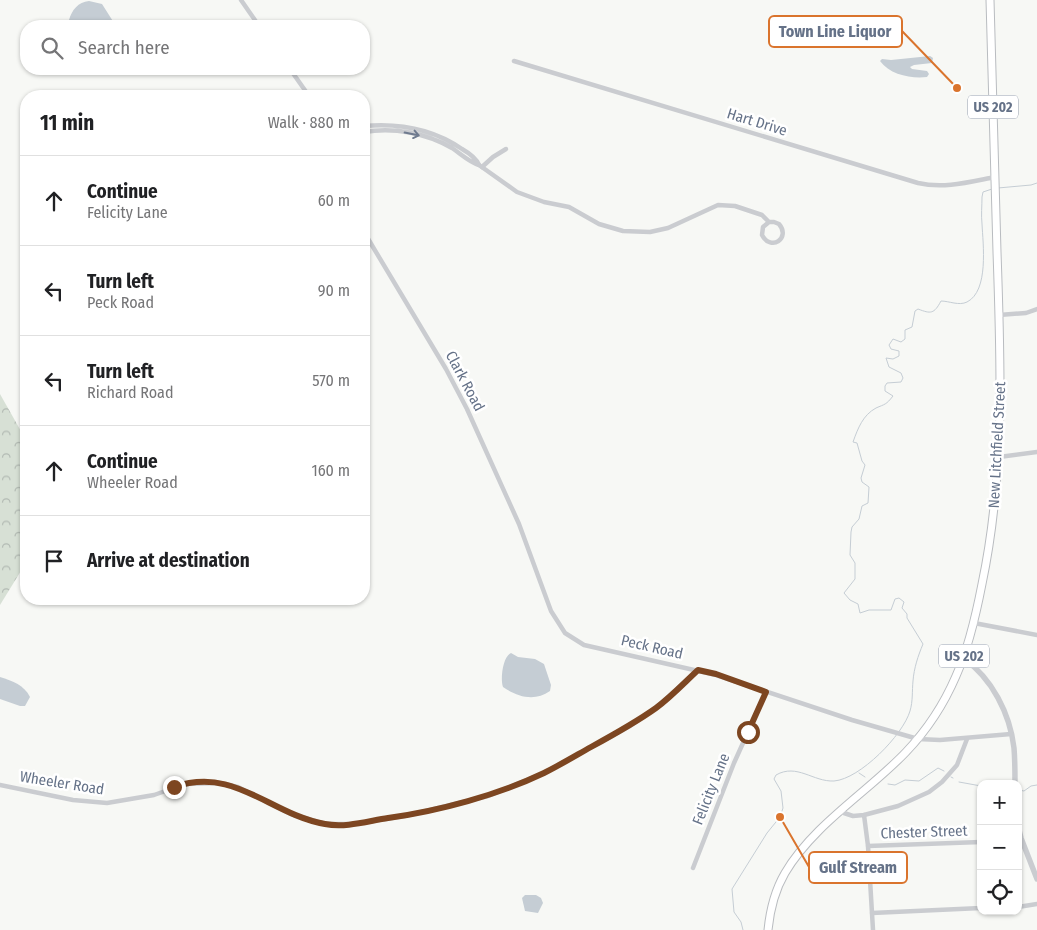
<!DOCTYPE html>
<meta charset="utf-8">
<style>
body{margin:0;font-family:"Fira Sans Condensed",sans-serif;background:#f6f6f6;color:#202124}
.controls{position:absolute;right:15px;bottom:15px;display:grid;overflow:hidden;border-radius:10px;box-shadow:0 1px 4px #0004}
.controls button{width:45px;height:45px;display:grid;place-items:center;padding:0;border:0;border-bottom:1px solid #e0e0e0;background:#fff;color:#202124;font:25px sans-serif}
.stop{position:absolute;width:15px;height:15px;margin:-11px;border:4px solid #7d4621;border-radius:50%;background:#fff}
.stop.end{background:#7d4621;border-color:#fff;box-shadow:0 1px 5px #0008}
.list{margin:0;padding:0;list-style:none}
h2{display:flex;justify-content:space-between;align-items:center;height:65px;margin:0;padding:0 20px;font-size:21px}
h2 small{font-size:16px;font-weight:400;color:#757577}
.list li{display:grid;grid-template-columns:32px 1fr auto;gap:15px;align-items:center;box-sizing:border-box;height:90px;padding:0 20px;border-top:1px solid #e0e0e0}
.list b{display:block;font-size:19px;white-space:nowrap}
.list p{margin:0;font-size:16px;white-space:nowrap;color:#757577}
.list em{font-size:16px;font-style:normal;color:#757577}
.icon{flex:none;width:28px;height:28px;fill:none;stroke:currentColor;stroke-width:2;stroke-linecap:round;stroke-linejoin:round}
.map{position:relative;flex:none;width:1037px;height:930px;overflow:hidden}
.search{position:absolute;background:#fff;box-shadow:0 1px 4px #0004;left:20px;top:20px;width:350px;height:55px;display:flex;align-items:center;gap:12px;box-sizing:border-box;padding:0 18px;border-radius:20px;color:#757577;font-size:19px}
.panel{position:absolute;background:#fff;box-shadow:0 1px 4px #0004;left:20px;top:90px;width:350px;height:515px;border-radius:20px}
.map>svg:first-child{display:block}
.forest{fill:url(#forest-crowns)}
.water{fill:#c5cdd4}
.lines{fill:none;stroke-linecap:round;stroke-linejoin:round}
.stream{stroke:#c5cdd4;stroke-width:1}
.trunk-casing{stroke:#b9bcc0;stroke-width:9}
.minor{stroke:#caccd0;stroke-width:4.5}
.tertiary{stroke:#caccd0;stroke-width:5.5}
.trunk{stroke:#fff;stroke-width:7}
.oneway{stroke:#6f7b8f}
.route{stroke:#7d4621;stroke-width:6}
.labels{text-anchor:middle;dominant-baseline:central;stroke-width:5;stroke-linejoin:round;paint-order:stroke}
.shield{fill:#fff;stroke:#939cac;stroke-width:1}
.shield-label{font-size:14px;font-weight:bold;fill:#657288}
.street-label{font-size:15px;fill:#657288;stroke:#fff}
.leader{fill:none;stroke:#da742d;stroke-width:2}
.callout-dot{fill:#da742d;stroke:#fff;stroke-width:2}
.callout{fill:#fff;stroke:#da742d;stroke-width:2}
.callout-label{font-size:16px;text-anchor:middle;font-weight:bold;fill:#657288}
</style>
<div class="map">
<svg width="1037" height="930" viewBox="0 0 1037 930">
<defs>
<pattern id="forest-crowns" width="20" height="18" patternUnits="userSpaceOnUse" patternTransform="scale(1.25)"><rect width="20" height="18" fill="#d7e0d5"/><path d="M2 6a3 3 0 1 1 6 0M12 15a3 3 0 1 1 6 0" fill="none" stroke="#b2bab3"/></pattern>
</defs>
<rect width="100%" height="100%" fill="#f7f8f5"/>
<polygon class="forest" points="0,394 26,440 26,555 24,566 0,605"/>
<g class="water">
<path d="M89,1L102,4L116,26C101,26 80,31 69,20C72,10 78,2 89,1Z"/>
<path d="M930,56L933,58L932,63L914,65L910,67L912,69L927,71L929,74L927,77C912,79 890,75 880,61L882,59L891,60Z"/>
<path d="M511,653L518,657L535,659L544,664L551,685L550,691C535,702 517,697 503,687C500,679 503,656 511,653Z"/>
<path d="M0,677C13,681 24,685 30,697L25,706H20L0,699Z"/>
<polygon points="525,895 536,895 541,898 543,903 538,913 525,911 522,898"/>
</g>
<g class="lines">
<g class="stream">
<polyline points="998,188 1031,185 1037,183"/>
<polyline points="859,773 865,777"/>
<polyline points="951,777 953,778"/>
<polyline points="959,782 981,786"/>
<polyline points="888,784 895,785 905,780 919,781 938,768 944,771"/>
<polyline points="1019,790 1024,791 1031,786 1037,785"/>
<path d="M743,930L741,922L734,912L732,889L767,833L780,817L783,808L781,791L774,779L776,775C797,763 813,782 834,781C860,779 903,735 910,711C913,701 912,691 913,681C914,668 918,656 923,644L907,618V614L902,608L904,602L899,598L895,599L891,610H869L860,613L858,604L850,600L844,593L855,579V563L850,555L851,532L852,527L859,519L862,506L868,503L869,487L862,482L861,478L865,465L862,461L857,443L853,442C858,428 863,415 876,408C885,404 886,405 893,396L885,391V386L887,383L901,382L903,378L901,373L889,367L886,358L893,359L899,356V351L891,349L889,345L893,339L901,342L905,339V330L912,327L915,311L918,309C931,314 934,314 941,301C949,301 959,306 967,302C989,291 983,244 982,224C981,215 982,206 982,197L983,192L992,189"/>
</g>
<defs>
<path id="trunk" d="M768,930C770,910 775,890 785,873C813,825 869,791 906,752C927,730 944,704 956,676C969,647 976,615 982,584C1005,475 1001,364 997,252C994,168 993,84 990,0"/>
</defs>
<use href="#trunk" class="trunk-casing"/>
<g class="minor">
<polyline points="241,0 259,26"/>
<path d="M514,61L918,183C944,189 969,182 995,177"/>
<polyline points="290,69 309,96"/>
<path d="M364,126C398,123 433,129 462,149C469,153 476,158 479,165C469,162 461,154 452,148C426,133 394,127 364,132"/>
<path d="M479,165L517,192L544,202L569,207L599,224L623,231L650,232L668,228L718,205L735,206L762,215L769,222H774L779,224C791,238 771,252 762,235L763,227L769,222"/>
<polyline points="482,167 493,157 506,149"/>
<polyline points="364,232 446,369 467,409 519,524 551,611 565,633 584,645 716,675 852,720 918,739 940,740 1011,734"/>
<polyline points="999,315 1026,313 1037,309"/>
<polyline points="999,457 1037,452"/>
<polyline points="974,623 1037,635"/>
<polyline points="0,785 73,800 107,803 154,795 185,784 219,783 238,787 291,814 325,824 353,824 405,816 488,796 544,773 630,726 657,707 698,670"/>
<polyline points="841,812 853,816 864,815 898,806 929,792 942,782 957,765 967,739"/>
<polyline points="864,815 868,846 873,930"/>
<polyline points="868,846 981,842"/>
<polyline points="693,868 734,763 766,692"/>
<polyline points="1018,907 1037,904"/>
<polyline points="872,913 981,908"/>
</g>
<g class="tertiary">
<path d="M964,659C992,678 1010,714 1014,748C1015,760 1015,772 1015,784"/>
<polyline points="1018,826 1021,838 1037,879"/>
</g>
<use href="#trunk" class="trunk"/>
</g>
<defs><path id="oneway-shaft" d="M-6 0H5M1.5-3L5.5 0L1.5 3" fill="none" stroke-width="1.6" stroke-linecap="round" stroke-linejoin="round" transform="scale(1.25)"/></defs>
<use class="oneway" href="#oneway-shaft" transform="translate(412 134) rotate(11)"/>
<g class="lines">
<path class="route" d="M174,787C235,766 269,814 325,824C346,828 368,821 388,818C439,811 498,795 544,773C560,765 575,756 591,747C613,735 635,723 656,708C671,697 684,683 698,670L716,674L766,692L748,732"/>
</g>
<g class="labels">
<g class="shield">
<rect x="968" y="95.5" width="50" height="23" rx="4"/>
<rect x="939" y="644.5" width="50" height="23" rx="4"/>
</g>
<g class="shield-label">
<text x="993" y="107">US 202</text>
<text x="964" y="656">US 202</text>
</g>
<g class="street-label">
<text transform="translate(757 122) rotate(17)">Hart Drive</text>
<text transform="translate(465 381) rotate(62)">Clark Road</text>
<text transform="translate(997 445) rotate(-87)">New Litchfield Street</text>
<text transform="translate(652 647) rotate(13)">Peck Road</text>
<text transform="translate(62 783) rotate(9)">Wheeler Road</text>
<text transform="translate(711 789) rotate(-68)">Felicity Lane</text>
<text transform="translate(924 832) rotate(-2)">Chester Street</text>
</g>
</g>
<path class="leader" d="M957 88L902 31M780 817L809 867"/>
<g class="callout-dot">
<circle cx="957" cy="88" r="5"/>
<circle cx="780" cy="817" r="5"/>
</g>
<g class="callout">
<rect x="769" y="16" width="133" height="31" rx="5"/>
<rect x="809" y="852" width="98" height="31" rx="5"/>
</g>
<g class="callout-label">
<text x="835" y="37">Town Line Liquor</text>
<text x="858" y="873">Gulf Stream</text>
</g>
</svg>
<div class="controls">
<button>+</button>
<button>−</button>
<button><svg class="icon" aria-label="locate" viewBox="0 0 24 24"><circle cx="12" cy="12" r="6"/><path d="M12 2v4M12 18v4M2 12h4M18 12h4"/></svg></button>
</div>
<div class="stop" style="left:748px;top:732px"></div>
<div class="stop end" style="left:174px;top:787px"></div>
<div class="search"><svg class="icon" aria-label="search" viewBox="0 0 24 24"><circle cx="10" cy="10" r="6"/><path d="M15 15l6 6"/></svg>Search here</div>
<section class="panel">
<h2>11 min<small>Walk · 880 m</small></h2>
<ul class="list">
<li><svg class="icon" aria-label="ahead" viewBox="0 0 24 24"><path d="M12 20V5M6 11l6-6 6 6"/></svg><div><b>Continue</b><p>Felicity Lane</p></div><em>60 m</em></li>
<li><svg class="icon" aria-label="left" viewBox="0 0 24 24"><path d="M17 20v-9H6M10 6l-5 5 5 5"/></svg><div><b>Turn left</b><p>Peck Road</p></div><em>90 m</em></li>
<li><svg class="icon" aria-label="left" viewBox="0 0 24 24"><path d="M17 20v-9H6M10 6l-5 5 5 5"/></svg><div><b>Turn left</b><p>Richard Road</p></div><em>570 m</em></li>
<li><svg class="icon" aria-label="ahead" viewBox="0 0 24 24"><path d="M12 20V5M6 11l6-6 6 6"/></svg><div><b>Continue</b><p>Wheeler Road</p></div><em>160 m</em></li>
<li><svg class="icon" aria-label="arrive" viewBox="0 0 24 24"><path d="M6 21V4h12l-3 4 3 4H6"/></svg><div><b>Arrive at destination</b></div></li>
</ul>
</section>
</div>
